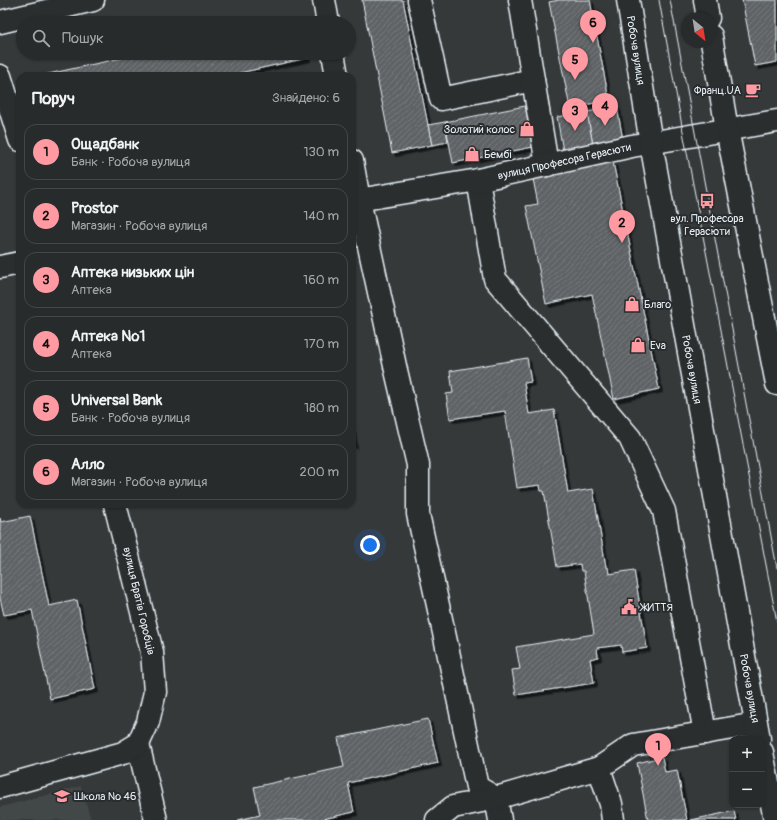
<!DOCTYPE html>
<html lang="uk">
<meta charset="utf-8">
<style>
body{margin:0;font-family:Pangolin,sans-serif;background:#303334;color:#f1f3f6}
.controls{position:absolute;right:12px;bottom:12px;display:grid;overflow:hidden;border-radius:8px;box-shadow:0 1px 3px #0004}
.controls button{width:36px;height:36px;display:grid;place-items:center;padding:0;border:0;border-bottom:1px solid #444748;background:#282b2c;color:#f1f3f6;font:20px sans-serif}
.compass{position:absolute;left:681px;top:12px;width:36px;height:36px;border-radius:50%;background:#282b2c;box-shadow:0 1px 3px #0004;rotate:150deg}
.you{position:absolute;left:370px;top:545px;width:14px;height:14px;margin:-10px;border:3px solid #fff;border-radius:50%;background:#1a73e8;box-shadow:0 0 0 6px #1a73e833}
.badge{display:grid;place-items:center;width:26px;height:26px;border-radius:50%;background:#ff9aa2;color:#111;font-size:13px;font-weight:700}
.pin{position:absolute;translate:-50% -33px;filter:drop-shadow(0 1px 2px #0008)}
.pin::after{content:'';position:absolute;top:21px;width:14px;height:12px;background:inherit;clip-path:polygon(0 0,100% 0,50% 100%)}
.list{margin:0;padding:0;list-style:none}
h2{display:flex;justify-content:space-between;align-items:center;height:52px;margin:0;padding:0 16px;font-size:17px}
h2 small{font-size:13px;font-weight:400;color:#a5a7a9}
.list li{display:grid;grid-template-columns:26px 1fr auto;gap:12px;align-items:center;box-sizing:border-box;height:56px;margin:0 8px 8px;padding:0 8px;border:1px solid #444748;border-radius:12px}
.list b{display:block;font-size:15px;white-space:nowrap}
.list p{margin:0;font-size:13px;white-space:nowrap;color:#a5a7a9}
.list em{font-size:13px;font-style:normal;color:#a5a7a9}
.icon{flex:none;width:22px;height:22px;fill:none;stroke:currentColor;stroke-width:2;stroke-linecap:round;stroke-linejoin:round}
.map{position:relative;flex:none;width:777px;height:820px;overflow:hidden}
.search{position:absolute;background:#282b2c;box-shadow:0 1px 3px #0004;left:16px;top:16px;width:340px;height:44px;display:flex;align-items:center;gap:10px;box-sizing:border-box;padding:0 14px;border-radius:22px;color:#a5a7a9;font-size:15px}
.panel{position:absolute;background:#282b2c;box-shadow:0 1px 3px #0004;left:16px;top:72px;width:340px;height:436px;border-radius:12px}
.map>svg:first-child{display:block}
.built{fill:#424647}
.building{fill:url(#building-hatch);stroke:#e8f1f8;filter:url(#shadow)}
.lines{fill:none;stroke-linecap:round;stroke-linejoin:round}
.minor-casing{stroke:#e8f1f8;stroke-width:25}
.major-casing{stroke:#e8f1f8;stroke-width:25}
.minor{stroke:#2a2d2e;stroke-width:22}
.major{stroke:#2a2d2e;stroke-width:22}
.tram{stroke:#e8f1f8;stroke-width:1}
.labels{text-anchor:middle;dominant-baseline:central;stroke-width:4;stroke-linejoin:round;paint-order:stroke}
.street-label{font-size:11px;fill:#e8f1f8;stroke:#2a2d2e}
.poi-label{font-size:11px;fill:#e8f1f8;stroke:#2a2d2e;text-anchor:start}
</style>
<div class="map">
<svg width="777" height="820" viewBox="0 0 777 820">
<defs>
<pattern id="building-hatch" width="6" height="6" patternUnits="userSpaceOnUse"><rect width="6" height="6" fill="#5f6365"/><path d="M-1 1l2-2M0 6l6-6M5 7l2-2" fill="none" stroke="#767a7c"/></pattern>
<filter id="shadow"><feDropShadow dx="3.5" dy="3.5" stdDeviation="0" flood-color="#0009"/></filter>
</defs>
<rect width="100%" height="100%" fill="#35393a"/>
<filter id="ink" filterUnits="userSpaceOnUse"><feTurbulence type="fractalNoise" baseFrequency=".025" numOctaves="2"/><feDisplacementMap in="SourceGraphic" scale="8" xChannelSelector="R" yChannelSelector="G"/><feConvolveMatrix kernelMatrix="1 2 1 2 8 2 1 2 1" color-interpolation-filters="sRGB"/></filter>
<g filter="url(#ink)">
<polygon class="built" points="81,786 91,820 0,820 0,807"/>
<g class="building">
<polygon points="362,0 403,0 432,145 392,153"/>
<polygon points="559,0 590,0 609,100 570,108 549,2"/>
<polygon points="742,0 777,0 777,62 755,66"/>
<polygon points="299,20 299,23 283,23"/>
<polygon points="145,53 306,53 307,58 226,76 39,76"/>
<polygon points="530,105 538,146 453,163 445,122"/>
<polygon points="617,107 623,140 593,145 587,112"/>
<polygon points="587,112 593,145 563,151 557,117"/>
<polygon points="445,122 448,142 432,145 428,125"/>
<polygon points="613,162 659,389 614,399 592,294 546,304 526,206 538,204 533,179"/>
<polygon points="527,358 531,382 524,383 529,414 554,410 568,493 593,489 606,567 608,567 609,574 634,570 647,648 622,652 621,645 597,648 598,657 590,659 594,683 516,695 512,670 520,669 516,647 594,634 584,571 581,571 580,564 557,567 544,491 541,491 540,485 517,488 505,411 450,419 446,394 453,393 450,371"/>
<polygon points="352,429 354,445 352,445"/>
<polygon points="30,516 49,606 77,600 95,689 50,699 32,610 4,615 0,598 0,518 1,522"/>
<polygon points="428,719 438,763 348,783 354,812 319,820 238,820 260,815 254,787 344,767 338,738"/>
<polygon points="662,757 665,772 677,770 687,820 648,820 637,763"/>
<polygon points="734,811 736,820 691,820"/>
</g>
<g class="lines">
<defs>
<g id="minor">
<polyline points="324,0 328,23"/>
<polyline points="419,0 441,99 533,80"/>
<polyline points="520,0 547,165"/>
<polyline points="0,22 93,0"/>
<polyline points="333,53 337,76"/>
<polyline points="0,76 20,140"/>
<polyline points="352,161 359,200 395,366 418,465 418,514 446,642 477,787 496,798 500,820"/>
<polyline points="478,180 495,279 630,438 664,511 705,733"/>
<path id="s1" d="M352,201L478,180L632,146L777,121"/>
<polyline points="0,267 20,263"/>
<polyline points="138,744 156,820"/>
<polyline points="599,768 611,804 613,820"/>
<polyline points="0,787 123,753 138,744 148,722 155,692 152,652 115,504"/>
<polyline points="437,820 453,807 496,798 599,768 633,745 756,724"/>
</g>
<g id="major">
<path id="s2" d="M628,0L651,143L759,739"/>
<polyline points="705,0 708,18"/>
<polyline points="711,36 727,129 777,384"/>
<polyline points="762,752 775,820"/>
</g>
</defs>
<use href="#minor" class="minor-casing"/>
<use href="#major" class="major-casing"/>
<use href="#minor" class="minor"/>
<use href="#major" class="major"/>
<g class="tram">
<polyline points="659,0 684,137 777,622"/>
<polyline points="670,0 777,568"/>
</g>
</g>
</g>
<defs>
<symbol id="cafe-bare" viewBox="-9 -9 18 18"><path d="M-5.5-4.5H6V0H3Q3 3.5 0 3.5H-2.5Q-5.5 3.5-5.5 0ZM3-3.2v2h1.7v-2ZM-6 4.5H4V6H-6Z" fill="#ff9aa2" stroke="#2a2d2e" stroke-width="2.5" paint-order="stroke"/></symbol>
<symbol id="shop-bare" viewBox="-9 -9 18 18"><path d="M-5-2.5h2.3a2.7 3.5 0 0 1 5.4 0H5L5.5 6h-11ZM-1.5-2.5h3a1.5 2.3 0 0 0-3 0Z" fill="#ff9aa2" stroke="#2a2d2e" stroke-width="2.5" paint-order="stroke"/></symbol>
<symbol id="bus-bare" viewBox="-9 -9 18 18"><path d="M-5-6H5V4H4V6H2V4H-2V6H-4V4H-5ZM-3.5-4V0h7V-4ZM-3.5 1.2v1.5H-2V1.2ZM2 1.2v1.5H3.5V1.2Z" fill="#ff9aa2" stroke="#2a2d2e" stroke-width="2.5" paint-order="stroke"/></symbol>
<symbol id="civic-bare" viewBox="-9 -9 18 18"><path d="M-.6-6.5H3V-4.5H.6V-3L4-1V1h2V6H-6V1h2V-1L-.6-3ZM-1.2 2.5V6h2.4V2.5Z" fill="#ff9aa2" stroke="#2a2d2e" stroke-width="2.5" paint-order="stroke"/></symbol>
<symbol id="school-bare" viewBox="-9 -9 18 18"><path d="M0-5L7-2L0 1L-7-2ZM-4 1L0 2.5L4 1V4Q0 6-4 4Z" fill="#ff9aa2" stroke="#2a2d2e" stroke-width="2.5" paint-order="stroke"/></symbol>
</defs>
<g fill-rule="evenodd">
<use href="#cafe-bare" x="742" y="79" width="22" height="22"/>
<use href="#shop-bare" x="516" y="118" width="22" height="22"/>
<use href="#shop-bare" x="461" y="143" width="22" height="22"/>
<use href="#bus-bare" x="696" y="190" width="22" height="22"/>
<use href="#shop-bare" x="621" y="293" width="22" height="22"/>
<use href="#shop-bare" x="627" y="334" width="22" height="22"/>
<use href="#civic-bare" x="618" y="596" width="22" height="22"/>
<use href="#school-bare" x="51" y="785" width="22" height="22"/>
</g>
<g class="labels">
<g class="street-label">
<text stroke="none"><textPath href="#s2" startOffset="51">Робоча вулиця</textPath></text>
<text stroke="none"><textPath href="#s1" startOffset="216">вулиця Професора Герасюти</textPath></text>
<text stroke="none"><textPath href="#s2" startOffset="375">Робоча вулиця</textPath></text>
<text transform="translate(139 601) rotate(77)">вулиця Братів Горобців</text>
<text stroke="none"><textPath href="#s2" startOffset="699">Робоча вулиця</textPath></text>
</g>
<g class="poi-label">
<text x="741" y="90" text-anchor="end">Франц.UA</text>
<text x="515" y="129" text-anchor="end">Золотий колос</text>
<text x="484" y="154">Бембі</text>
<text x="707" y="218" text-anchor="middle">вул. Професора<tspan x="707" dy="13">Герасюти</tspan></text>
<text x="644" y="304">Благо</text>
<text x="650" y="345">Eva</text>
<text x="641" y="607">ЖИТТЯ</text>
<text x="74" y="796">Школа № 46</text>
</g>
</g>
</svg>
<div class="controls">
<button>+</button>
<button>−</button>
</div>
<svg class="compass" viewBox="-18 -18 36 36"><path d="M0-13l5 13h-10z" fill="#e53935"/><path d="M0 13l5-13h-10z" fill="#a5a7a9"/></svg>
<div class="you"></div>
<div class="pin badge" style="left:658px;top:766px">1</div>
<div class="pin badge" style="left:622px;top:243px">2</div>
<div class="pin badge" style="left:575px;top:131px">3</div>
<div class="pin badge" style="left:605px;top:126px">4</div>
<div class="pin badge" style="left:575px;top:80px">5</div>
<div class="pin badge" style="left:593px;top:43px">6</div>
<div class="search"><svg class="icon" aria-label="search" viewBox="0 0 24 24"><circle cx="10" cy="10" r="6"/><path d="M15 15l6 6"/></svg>Пошук</div>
<section class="panel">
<h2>Поруч<small>Знайдено: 6</small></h2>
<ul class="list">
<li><span class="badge">1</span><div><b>Ощадбанк</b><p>Банк · Робоча вулиця</p></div><em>130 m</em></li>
<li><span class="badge">2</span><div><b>Prostor</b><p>Магазин · Робоча вулиця</p></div><em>140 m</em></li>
<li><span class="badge">3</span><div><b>Аптека низьких цін</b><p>Аптека</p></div><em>160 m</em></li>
<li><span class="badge">4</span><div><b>Аптека №1</b><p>Аптека</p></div><em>170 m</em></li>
<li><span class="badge">5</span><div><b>Universal Bank</b><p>Банк · Робоча вулиця</p></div><em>180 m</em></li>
<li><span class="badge">6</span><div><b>Алло</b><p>Магазин · Робоча вулиця</p></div><em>200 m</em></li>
</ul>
</section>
</div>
